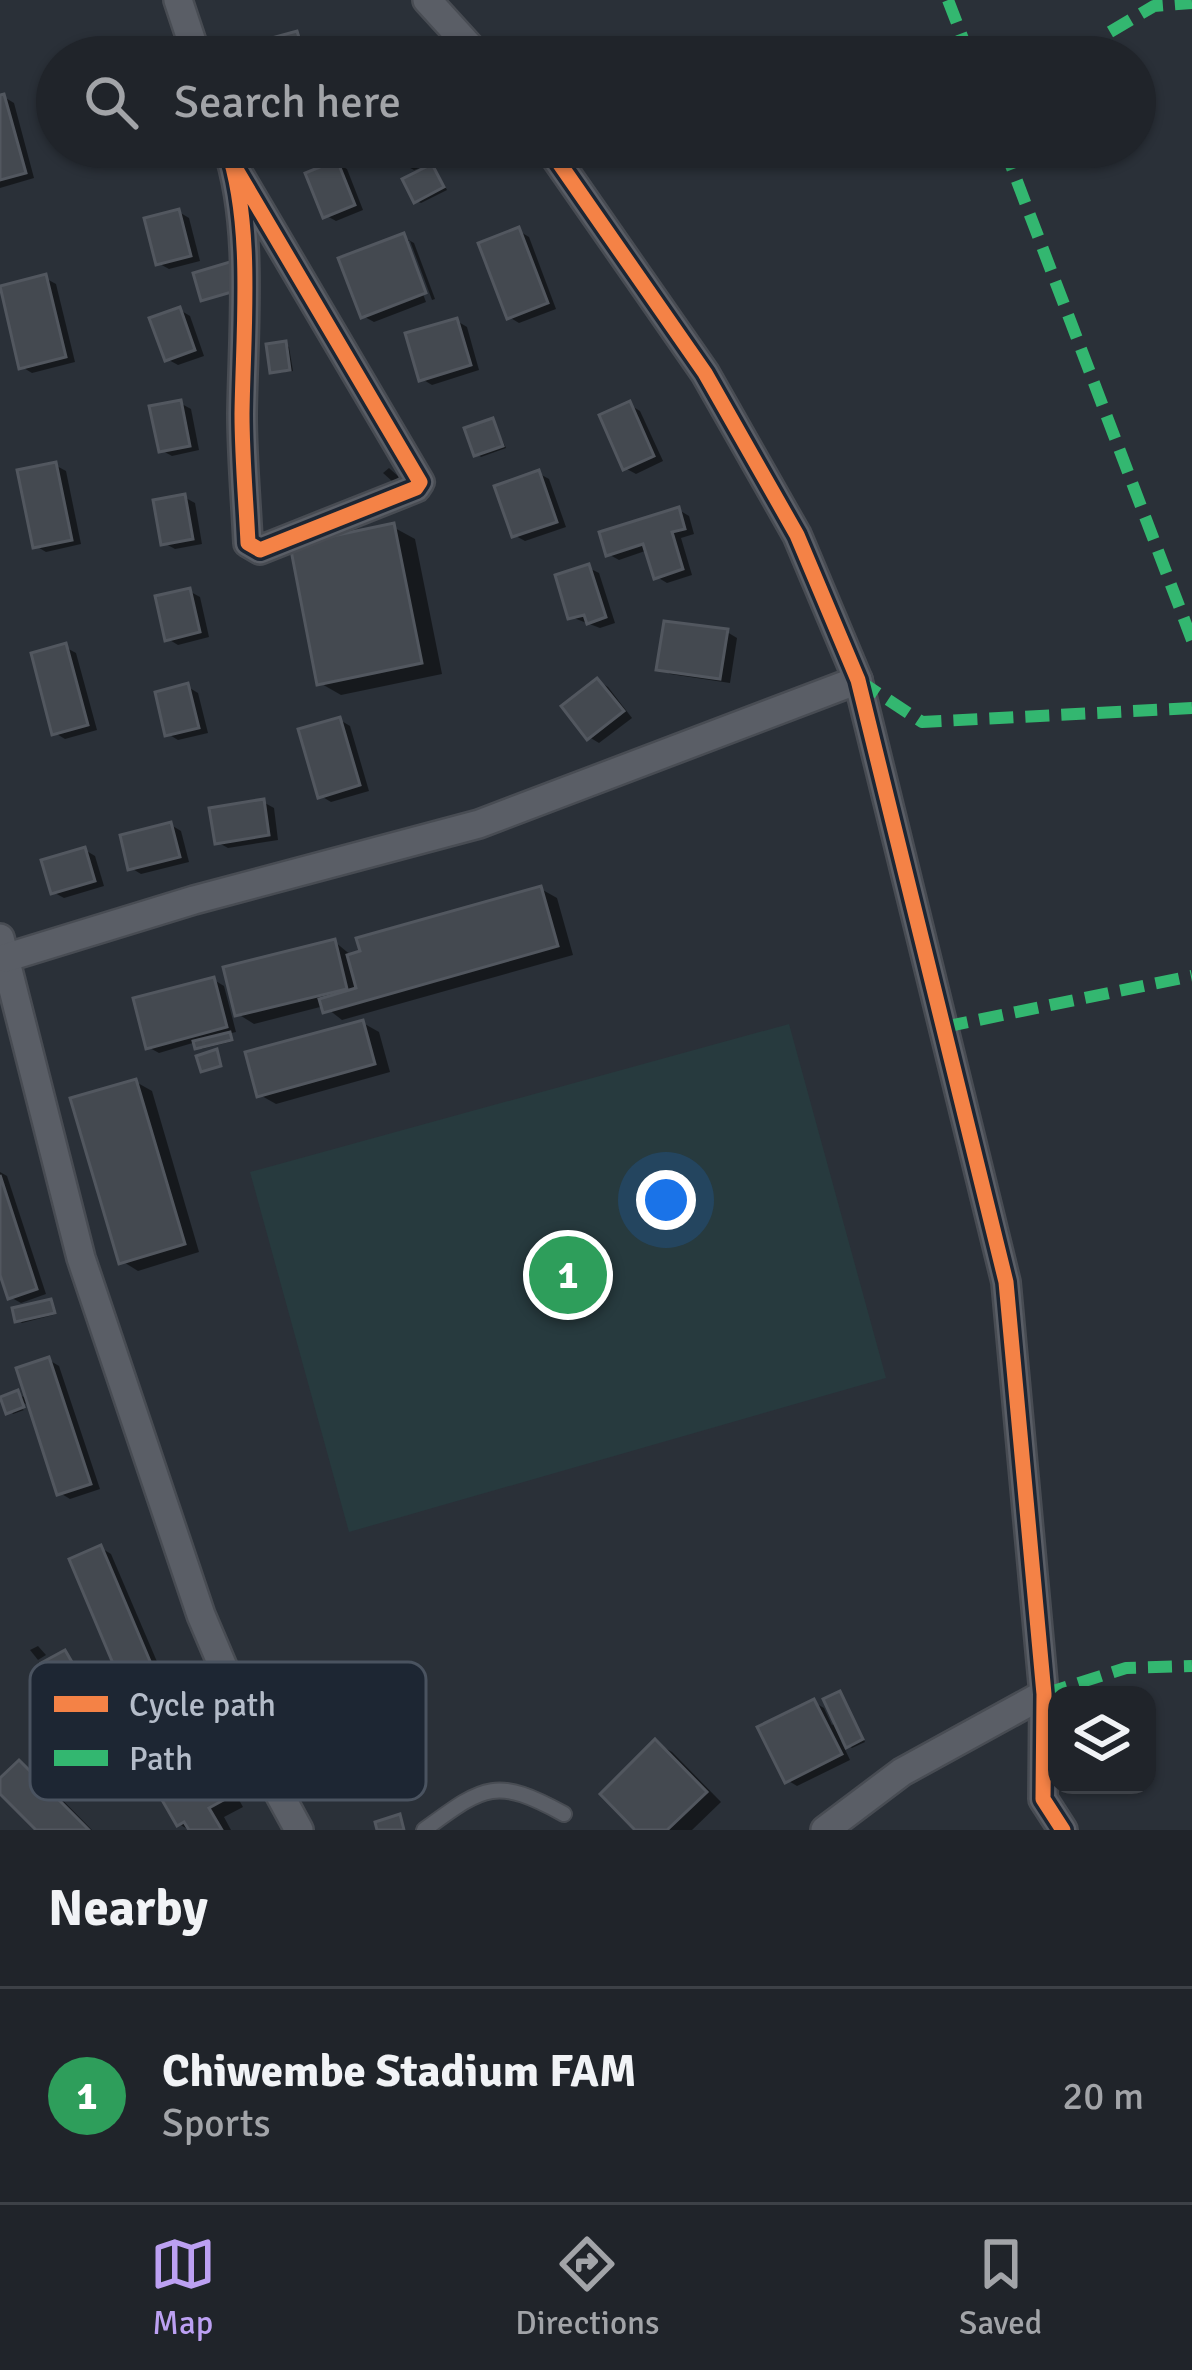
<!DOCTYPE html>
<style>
body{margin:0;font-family:Signika,sans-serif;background:#282c32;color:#f1f3f6}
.controls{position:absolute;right:36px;bottom:36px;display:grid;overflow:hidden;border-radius:24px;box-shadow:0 3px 9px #0004}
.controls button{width:108px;height:108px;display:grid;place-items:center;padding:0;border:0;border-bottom:3px solid #3d4147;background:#20242a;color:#f1f3f6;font:60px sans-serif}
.you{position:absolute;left:666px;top:1200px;width:42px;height:42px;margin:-30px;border:9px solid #fff;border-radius:50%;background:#1a73e8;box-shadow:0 0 0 18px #1a73e833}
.badge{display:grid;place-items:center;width:78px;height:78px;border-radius:50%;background:#bca0f2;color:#fff;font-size:39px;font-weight:700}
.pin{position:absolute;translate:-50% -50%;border:6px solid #fff;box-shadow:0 3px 12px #0006}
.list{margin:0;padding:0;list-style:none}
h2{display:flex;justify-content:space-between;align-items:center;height:156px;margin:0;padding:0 48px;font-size:51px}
h2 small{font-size:39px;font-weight:400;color:#a2a4a8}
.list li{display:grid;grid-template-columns:78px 1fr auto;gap:36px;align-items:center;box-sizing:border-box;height:216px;padding:0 48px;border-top:3px solid #3d4147}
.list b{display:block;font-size:45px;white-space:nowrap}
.list p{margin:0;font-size:39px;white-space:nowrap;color:#a2a4a8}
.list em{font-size:39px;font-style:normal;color:#a2a4a8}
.icon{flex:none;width:66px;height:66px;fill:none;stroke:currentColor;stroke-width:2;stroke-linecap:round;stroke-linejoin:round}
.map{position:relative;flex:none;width:1192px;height:1830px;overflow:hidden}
.search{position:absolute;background:#20242a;box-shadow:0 3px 9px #0004;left:36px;right:36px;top:36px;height:132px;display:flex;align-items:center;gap:30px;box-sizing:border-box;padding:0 42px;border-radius:66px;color:#a2a4a8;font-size:45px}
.sheet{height:372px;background:#20242a}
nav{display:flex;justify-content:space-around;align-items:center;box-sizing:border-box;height:168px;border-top:3px solid #3d4147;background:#20242a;font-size:33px;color:#a2a4a8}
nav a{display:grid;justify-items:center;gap:6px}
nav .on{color:#bca0f2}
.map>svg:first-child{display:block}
.green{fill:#273a3e}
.shadow{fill:#0007}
.building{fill:#444950;stroke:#52575f;stroke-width:3}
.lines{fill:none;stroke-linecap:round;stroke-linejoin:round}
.service-casing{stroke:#484c53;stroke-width:18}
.minor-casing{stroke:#484c53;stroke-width:32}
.service{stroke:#5a5e66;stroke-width:14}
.minor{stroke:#5a5e66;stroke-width:27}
.quiet{stroke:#33b770;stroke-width:12;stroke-dasharray:24 12;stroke-linecap:butt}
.cycleway-casing{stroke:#1d2633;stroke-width:22}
.cycleway{stroke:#f48246;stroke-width:15}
.key{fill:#1d2633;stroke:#4a5360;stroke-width:3}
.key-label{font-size:33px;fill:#b4bcc9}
</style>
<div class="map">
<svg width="1192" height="1830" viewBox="0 0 1192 1830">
<rect width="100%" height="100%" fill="#2a3038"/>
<polygon class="green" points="789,1024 886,1378 349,1532 250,1172"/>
<g class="shadow">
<polygon points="297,34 307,40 312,57 260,57"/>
<polygon points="4,97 14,103 34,178 0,188 0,98"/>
<polygon points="129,147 159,147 140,154"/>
<polygon points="398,147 444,147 447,158 414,170 403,164"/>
<polygon points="336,163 347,169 363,210 336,221 325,215"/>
<polygon points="430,166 436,170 447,190 421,203 416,201"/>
<polygon points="179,212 189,218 200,261 169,269 158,263"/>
<polygon points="519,231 529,237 556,309 519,323 509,317"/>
<polygon points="403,237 414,243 435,299 432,300 410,241 403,241 426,302 374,322 363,316"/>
<polygon points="45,278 56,284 75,362 32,373 22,367"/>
<polygon points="180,310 190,316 204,356 178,365 167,359"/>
<polygon points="457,321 467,327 479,370 432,385 422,379"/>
<polygon points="285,344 289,347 293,371 277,373 273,371"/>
<polygon points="180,403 191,409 199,450 172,456 161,450"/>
<polygon points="630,405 640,411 663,461 636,474 625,468"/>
<polygon points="493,421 506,448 481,457 477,454"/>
<polygon points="55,465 66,471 81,544 46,552 36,546"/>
<polygon points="389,468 399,477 393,482 383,473"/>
<polygon points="538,473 549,479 566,527 525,541 514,535"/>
<polygon points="184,497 195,503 202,544 175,549 164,543"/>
<polygon points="679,510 689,516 694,534 681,538 692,575 667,583 657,577 648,550 619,560 608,554"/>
<polygon points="393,527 415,539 442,674 341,695 320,683"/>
<polygon points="589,568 599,573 615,623 600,628 571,617"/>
<polygon points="189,591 200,597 209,637 178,645 168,639"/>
<polygon points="727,632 737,638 730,683 670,674 660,668"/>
<polygon points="65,647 76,653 97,730 65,739 55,733"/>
<polygon points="598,681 608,687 632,718 599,743 589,737"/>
<polygon points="188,687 198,693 208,733 178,740 168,734"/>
<polygon points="340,720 350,726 369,791 331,802 321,796"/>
<polygon points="263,802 274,808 278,840 228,848 217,842"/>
<polygon points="171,825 181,831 189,862 141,874 131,868"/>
<polygon points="85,850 95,856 104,886 64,898 53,892"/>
<polygon points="541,889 557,898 573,955 342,1020 324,1006 254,1024 238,1014 335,942 352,956"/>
<polygon points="214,980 224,986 236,1032 227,1034 234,1041 202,1049 196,1042 159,1053 148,1047"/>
<polygon points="363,1023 379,1032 390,1072 276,1104 260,1095"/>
<polygon points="136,1082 152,1091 199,1252 138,1271 122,1261"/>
<polygon points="0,1172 7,1176 46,1294 21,1303 10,1297 0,1266"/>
<polygon points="51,1302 57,1314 22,1323 18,1320"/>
<polygon points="49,1360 59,1366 100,1489 70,1499 60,1493 32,1408 13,1396 10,1402 24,1410 13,1414 4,1399 18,1394 29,1400 19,1370"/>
<polygon points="101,1548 111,1554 161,1671 133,1683 123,1677"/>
<polygon points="38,1646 46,1655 38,1660 30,1650"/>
<polygon points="65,1653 78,1671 58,1682 54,1680"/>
<polygon points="840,1695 865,1742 852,1748 841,1741 850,1760 797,1786 787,1780 813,1702 824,1708 832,1725 837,1722"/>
<polygon points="158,1718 171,1726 185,1719 203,1732 210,1729 226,1738 242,1766 225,1775 243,1807 224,1817 231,1830 189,1830 179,1824"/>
<polygon points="656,1743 672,1752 721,1802 692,1830 639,1830"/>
<polygon points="19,1763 35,1772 92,1830 40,1830 0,1790 0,1782"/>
</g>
<g class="building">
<polygon points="297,31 305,57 256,57 253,43"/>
<polygon points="4,94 26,173 0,180 0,95"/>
<polygon points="395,147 437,147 438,153 401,166"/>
<polygon points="337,160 355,205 323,218 305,173"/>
<polygon points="432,164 444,187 414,203 402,179"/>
<polygon points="179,209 191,256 156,265 144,218"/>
<polygon points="519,227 548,303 507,319 478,243"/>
<polygon points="404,233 426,293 361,318 338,258"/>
<polygon points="233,261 242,289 201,301 193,273"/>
<polygon points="46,274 66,357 19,369 0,286"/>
<polygon points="180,307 195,350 165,361 149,318"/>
<polygon points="457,318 471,365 419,381 405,333"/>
<polygon points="286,341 290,370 270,373 266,344"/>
<polygon points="181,400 190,446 159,452 149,406"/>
<polygon points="630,401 654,456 623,470 599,415"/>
<polygon points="493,418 503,446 474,456 464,428"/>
<polygon points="56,462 72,540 33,548 17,470"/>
<polygon points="539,470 557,522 512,537 494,486"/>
<polygon points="185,494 193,539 161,545 153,500"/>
<polygon points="679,507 685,529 672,532 683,569 654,579 643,544 606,556 599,532"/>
<polygon points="394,523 422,663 317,685 290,545"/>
<polygon points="589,564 606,617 587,624 584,615 568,619 555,575"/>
<polygon points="190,588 200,632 165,641 155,596"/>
<polygon points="664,621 728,629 720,679 656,670"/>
<polygon points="66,643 88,725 52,735 31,653"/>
<polygon points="597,678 624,711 587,740 561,706"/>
<polygon points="188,683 199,728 165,736 155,692"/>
<polygon points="340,717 360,785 318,798 298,729"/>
<polygon points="264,799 269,835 215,844 209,808"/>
<polygon points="171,822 180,857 128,870 120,835"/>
<polygon points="85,847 95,881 51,894 41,860"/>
<polygon points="541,886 558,946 323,1013 319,999 356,988 347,955 360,951 356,938"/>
<polygon points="335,939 347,989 235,1016 223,967"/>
<polygon points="214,977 227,1027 146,1049 133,998"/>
<polygon points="363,1020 375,1064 257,1097 245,1052"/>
<polygon points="230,1032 232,1040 195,1049 193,1041"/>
<polygon points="217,1049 221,1066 201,1072 196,1056"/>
<polygon points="136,1079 185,1244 119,1264 70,1098"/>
<polygon points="0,1175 37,1289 8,1299 0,1275"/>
<polygon points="51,1299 55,1313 15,1322 12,1308"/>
<polygon points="49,1357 91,1484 57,1495 16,1368"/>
<polygon points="18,1390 24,1407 6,1414 0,1397"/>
<polygon points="101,1545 152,1666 120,1680 69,1559"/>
<polygon points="65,1650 76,1669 51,1682 41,1663"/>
<polygon points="840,1691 863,1739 846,1748 823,1699"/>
<polygon points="814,1699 842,1754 785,1783 757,1727"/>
<polygon points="158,1715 164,1726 185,1715 195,1733 210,1725 227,1757 211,1766 229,1797 209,1808 222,1830 189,1830 184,1822 177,1826 124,1734"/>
<polygon points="655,1739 707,1792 667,1830 635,1830 600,1794"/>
<polygon points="19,1760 89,1830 36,1830 0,1794 0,1778"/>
<polygon points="400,1814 404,1830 377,1830 375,1822"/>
</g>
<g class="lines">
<defs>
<path id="service" d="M424,1830C484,1786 495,1776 564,1814"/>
<g id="minor">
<polyline points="178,0 197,57"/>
<polyline points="427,0 479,57"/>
<path d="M227,147C254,225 243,332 242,414C242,457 246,500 248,543L260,550L416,488L420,482L234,166"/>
<polyline points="548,147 705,373 797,535 858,680 1006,1282 1044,1694 1043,1799 1063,1830"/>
<polyline points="0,938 81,1258 201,1615 269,1775 299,1830"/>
<polyline points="5,958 194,900 479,824 858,680"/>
<polyline points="825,1830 902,1772 1044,1694"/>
</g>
</defs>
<use href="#service" class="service-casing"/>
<use href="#minor" class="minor-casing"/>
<use href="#service" class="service"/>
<use href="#minor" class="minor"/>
<g class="quiet">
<polyline points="948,0 970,57"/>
<polyline points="1110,32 1154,6 1192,3"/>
<polyline points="1004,147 1192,640"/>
<polyline points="858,680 922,722 1192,708"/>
<polyline points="944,1027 1192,976"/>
<polyline points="1044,1694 1126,1668 1192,1666"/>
</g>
<defs>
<g id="cycleway">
<path d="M227,147C254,225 243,332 242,414C242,457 246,500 248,543L260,550L416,488L420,482L234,166"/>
<polyline points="548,147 705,373 797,535 858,680 1006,1282 1044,1694 1043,1799 1063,1830"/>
</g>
</defs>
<use href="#cycleway" class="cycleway-casing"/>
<use href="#cycleway" class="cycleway"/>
</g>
<rect x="30" y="1662" width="396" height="138" rx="18" class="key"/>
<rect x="54" y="1696" width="54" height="16" fill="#f48246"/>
<rect x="54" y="1750" width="54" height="16" fill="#33b770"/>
<g class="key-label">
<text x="129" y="1716">Cycle path</text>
<text x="129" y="1770">Path</text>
</g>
</svg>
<div class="controls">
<button><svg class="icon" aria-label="layers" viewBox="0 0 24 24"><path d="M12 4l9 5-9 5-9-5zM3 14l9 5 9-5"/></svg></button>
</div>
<div class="you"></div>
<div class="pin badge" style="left:568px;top:1275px;background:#2e9e5b">1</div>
<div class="search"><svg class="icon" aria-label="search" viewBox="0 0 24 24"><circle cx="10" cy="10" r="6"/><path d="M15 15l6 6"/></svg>Search here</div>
</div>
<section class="sheet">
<h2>Nearby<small></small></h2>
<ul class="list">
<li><span class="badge" style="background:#2e9e5b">1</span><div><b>Chiwembe Stadium FAM</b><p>Sports</p></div><em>20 m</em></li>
</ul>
</section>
<nav>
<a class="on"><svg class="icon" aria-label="map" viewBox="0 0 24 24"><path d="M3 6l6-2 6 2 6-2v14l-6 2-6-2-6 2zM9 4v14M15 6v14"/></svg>Map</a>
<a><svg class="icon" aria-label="directions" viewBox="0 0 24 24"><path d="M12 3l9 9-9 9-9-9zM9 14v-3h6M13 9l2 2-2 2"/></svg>Directions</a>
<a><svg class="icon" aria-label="saved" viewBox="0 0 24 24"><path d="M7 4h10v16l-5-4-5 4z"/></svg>Saved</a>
</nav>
